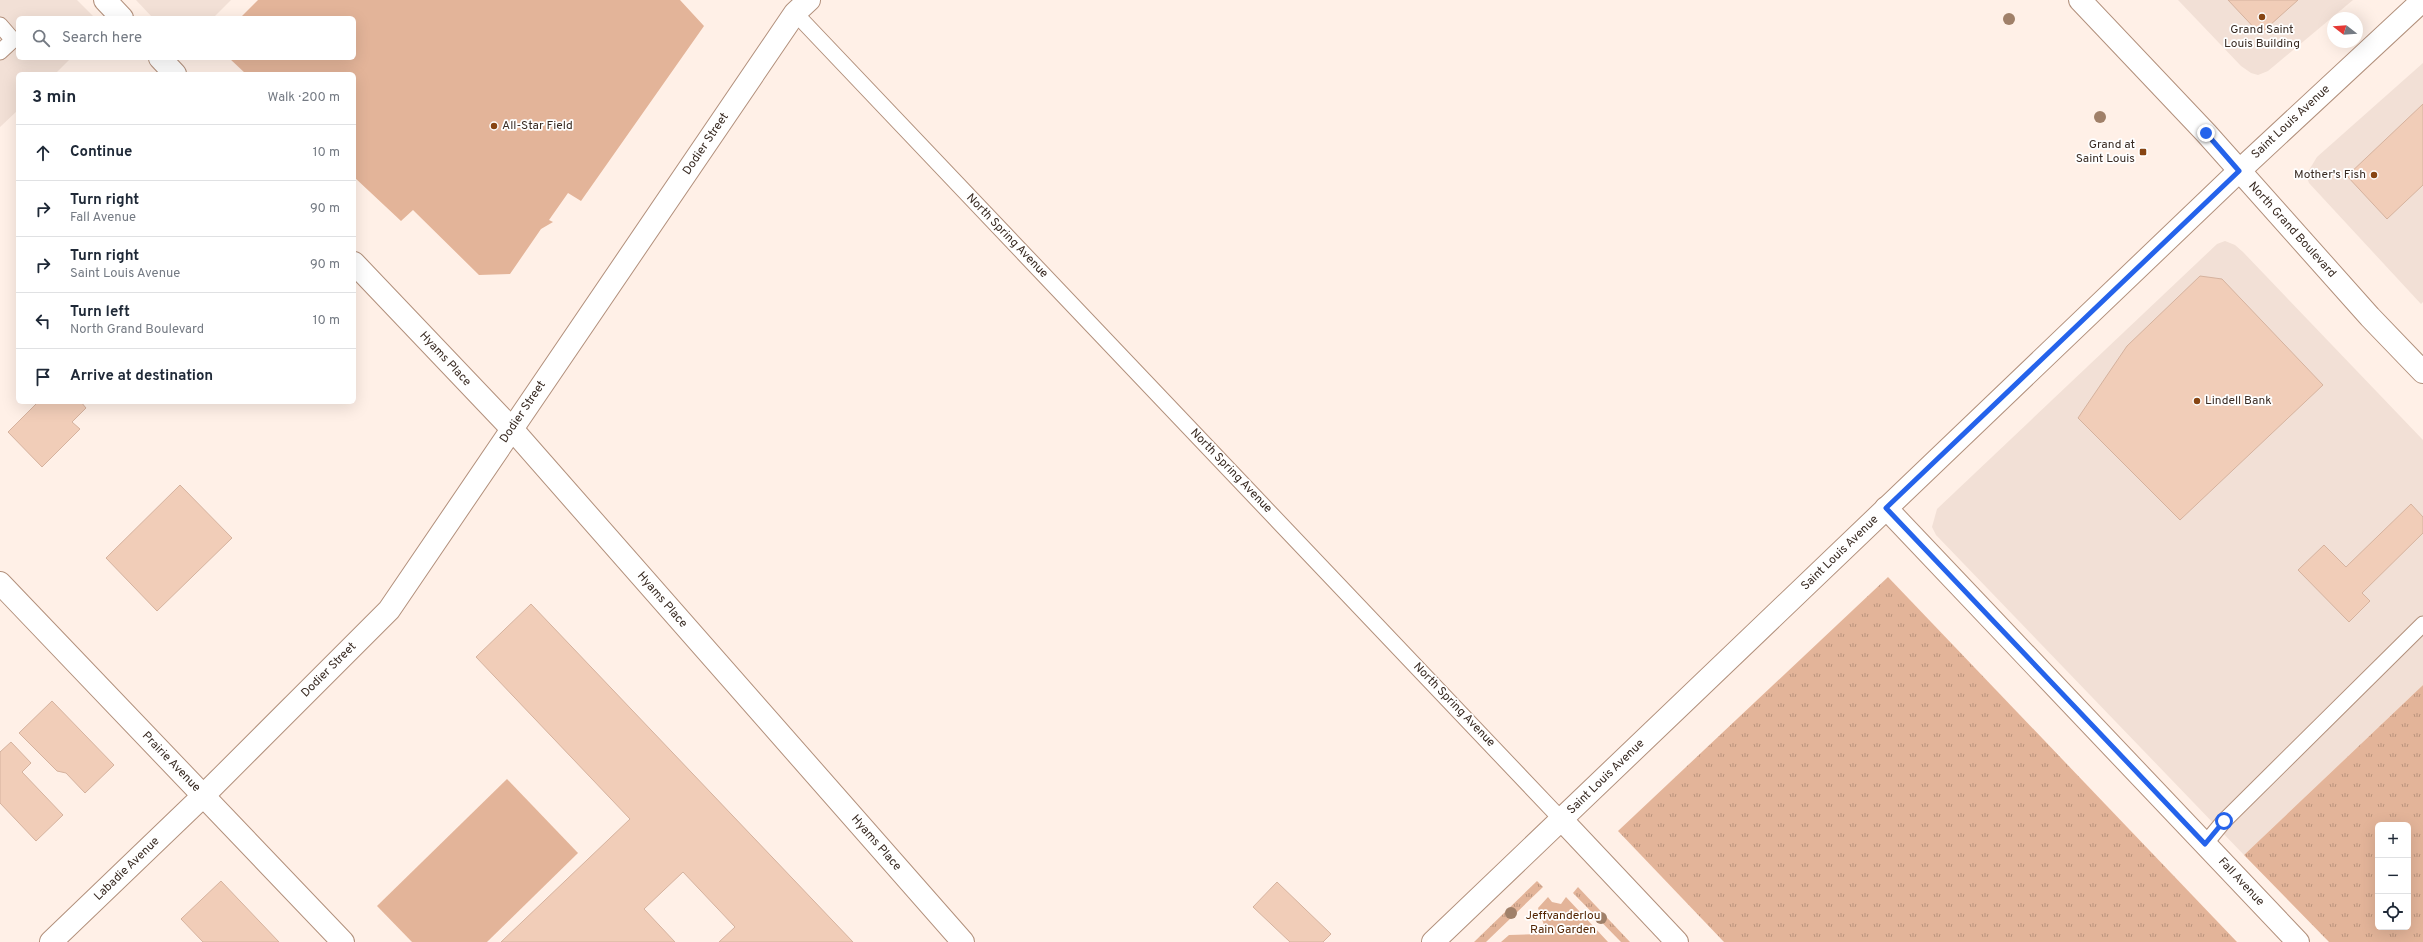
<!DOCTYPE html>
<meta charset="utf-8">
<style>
body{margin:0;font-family:Overpass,sans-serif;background:#f2f2f3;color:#1f2937}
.controls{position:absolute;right:12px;bottom:12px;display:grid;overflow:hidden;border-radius:6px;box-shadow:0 4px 16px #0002}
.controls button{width:36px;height:36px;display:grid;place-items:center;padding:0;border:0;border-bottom:1px solid #e0e1e3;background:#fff;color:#1f2937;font:20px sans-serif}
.compass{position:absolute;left:2327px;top:12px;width:36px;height:36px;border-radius:50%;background:#fff;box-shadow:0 4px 16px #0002;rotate:287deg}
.stop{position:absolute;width:12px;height:12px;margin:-9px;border:3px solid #2563eb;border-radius:50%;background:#fff}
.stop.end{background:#2563eb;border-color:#fff;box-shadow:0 1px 4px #0008}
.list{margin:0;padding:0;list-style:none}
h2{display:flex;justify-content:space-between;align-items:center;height:52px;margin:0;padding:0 16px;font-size:17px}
h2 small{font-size:13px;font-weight:400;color:#747a83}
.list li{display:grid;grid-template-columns:26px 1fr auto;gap:12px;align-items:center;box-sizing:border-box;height:56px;padding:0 16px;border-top:1px solid #e0e1e3}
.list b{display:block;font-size:15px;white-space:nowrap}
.list p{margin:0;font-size:13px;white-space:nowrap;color:#747a83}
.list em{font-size:13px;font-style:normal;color:#747a83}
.icon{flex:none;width:22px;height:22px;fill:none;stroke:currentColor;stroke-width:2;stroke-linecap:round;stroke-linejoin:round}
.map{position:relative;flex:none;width:2423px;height:942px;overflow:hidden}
.search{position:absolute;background:#fff;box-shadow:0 4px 16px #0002;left:16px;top:16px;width:340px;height:44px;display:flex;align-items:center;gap:10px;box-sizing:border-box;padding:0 14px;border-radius:6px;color:#747a83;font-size:15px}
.panel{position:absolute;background:#fff;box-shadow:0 4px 16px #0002;left:16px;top:72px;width:340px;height:332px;border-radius:6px}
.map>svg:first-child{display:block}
.built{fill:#f2e0d6}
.grass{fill:url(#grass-tufts);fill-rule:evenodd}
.garden{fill:#e3b499}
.building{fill:#f1cdb8;stroke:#d5b29e}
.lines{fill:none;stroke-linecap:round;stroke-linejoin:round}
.service-casing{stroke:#b2907c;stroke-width:17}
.minor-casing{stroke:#b2907c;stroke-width:24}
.tertiary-casing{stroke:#b2907c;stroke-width:24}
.primary-casing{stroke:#b2907c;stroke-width:24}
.service{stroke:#fff;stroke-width:15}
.minor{stroke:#fff;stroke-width:22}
.tertiary{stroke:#fff;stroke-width:22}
.primary{stroke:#fff;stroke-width:22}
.tree{fill:#a08069}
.route{stroke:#2563eb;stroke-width:5}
.poi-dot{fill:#874513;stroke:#fff;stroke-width:1.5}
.labels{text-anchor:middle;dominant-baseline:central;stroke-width:3.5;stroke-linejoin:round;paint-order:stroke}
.poi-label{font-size:12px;fill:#392b23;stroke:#fff;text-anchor:start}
.street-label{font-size:12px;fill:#392b23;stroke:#fff}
.park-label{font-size:12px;fill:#532502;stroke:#fff}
</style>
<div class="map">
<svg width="2423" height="942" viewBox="0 0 2423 942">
<defs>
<pattern id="grass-tufts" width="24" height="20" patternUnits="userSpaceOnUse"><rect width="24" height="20" fill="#e3b499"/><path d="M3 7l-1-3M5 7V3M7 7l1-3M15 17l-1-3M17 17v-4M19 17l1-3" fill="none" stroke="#b9937c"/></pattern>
</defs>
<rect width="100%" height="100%" fill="#fff0e7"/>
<g class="built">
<polygon points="0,0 77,0 95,18 18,18 18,58 71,58 55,74 18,74 18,110 0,127"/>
<polygon points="136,0 231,0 213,18 153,18"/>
<polygon points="2178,0 2353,0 2268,71 2258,75 2251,73 2241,66"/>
<polygon points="2423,63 2423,302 2421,304 2309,183 2306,175 2317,157"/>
<polygon points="2225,241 2235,245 2243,252 2423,440 2423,685 2244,855 1936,535 1932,527 1937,509 2217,244"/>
</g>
<g class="grass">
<polygon points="1888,577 2237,942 1724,942 1618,831"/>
<path d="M2423,685V942H2329L2244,855ZM2378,825H2408V927H2378Z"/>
<polygon points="1537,881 1543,887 1486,942 1474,942"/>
<polygon points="1578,887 1630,942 1621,942 1573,893"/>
</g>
<g class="garden">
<polygon points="258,0 680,0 704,26 581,201 568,193 549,220 553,222 541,229 510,274 479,275 413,210 401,221 354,177 354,74 246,74 229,58 354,58 354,18 240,18"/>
<polygon points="507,779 578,853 487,942 412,942 377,906"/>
<polygon points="1548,897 1552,902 1561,904 1566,897 1608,942 1501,942 1509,935 1540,934 1544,925 1538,908"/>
</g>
<g class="building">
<polygon points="2228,0 2298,0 2260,34"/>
<polygon points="2423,104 2423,185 2387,219 2347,176"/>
<polygon points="2200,276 2222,279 2323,385 2180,520 2078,418 2127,346"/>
<polygon points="38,402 81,402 86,408 72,422 80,429 42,467 8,432"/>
<polygon points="180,485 232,538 157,611 106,558"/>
<polygon points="2411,504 2423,517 2423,533 2362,593 2370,601 2349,622 2298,570 2324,545 2346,567"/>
<polygon points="531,604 853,942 719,942 735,927 683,872 644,909 675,942 501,942 630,819 476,657"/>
<polygon points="52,701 114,765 85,793 66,773 57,771 19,733"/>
<polygon points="11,742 31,763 22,772 63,815 36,841 0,803 0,752"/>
<polygon points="221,881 279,942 203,942 181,919"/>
<polygon points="1277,882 1331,934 1323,942 1290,942 1253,907"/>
</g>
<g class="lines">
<defs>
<g id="service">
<polyline points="795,13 1561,819"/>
<polyline points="0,25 13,40 0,52"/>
<polyline points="2205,844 2224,821 2423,624"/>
</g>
<g id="minor">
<polyline points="105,0 122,18"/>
<polyline points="160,58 175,74"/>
<polyline points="354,263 512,429 963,942"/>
<polyline points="1886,508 2298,942"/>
<polyline points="0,583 343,942"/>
<polyline points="1561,819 1677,942"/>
<polyline points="51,942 203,796 389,610 795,13 809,0"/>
</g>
<polyline id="tertiary" points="1433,942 2239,171 2423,0"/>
<polyline id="primary" points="2080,0 2206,133 2370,317 2423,372"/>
</defs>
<use href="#service" class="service-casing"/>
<use href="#minor" class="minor-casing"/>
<use href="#tertiary" class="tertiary-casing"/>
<use href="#primary" class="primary-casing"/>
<use href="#service" class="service"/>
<use href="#minor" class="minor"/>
<use href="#tertiary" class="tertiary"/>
<use href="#primary" class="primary"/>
</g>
<g class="tree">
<circle cx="2009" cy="19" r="6"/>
<circle cx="2100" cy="117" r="6"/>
<circle cx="1511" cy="913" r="6"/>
<circle cx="1601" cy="918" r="6"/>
</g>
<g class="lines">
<polyline class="route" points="2206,133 2239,171 1886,508 2205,844 2224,821"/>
</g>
<g class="poi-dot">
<circle cx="2262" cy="17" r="4"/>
<circle cx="494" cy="126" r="4"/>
<rect x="2139" y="148" width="8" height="8" rx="2"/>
<circle cx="2374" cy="175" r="4"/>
<circle cx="2197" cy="401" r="4"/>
</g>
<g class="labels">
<g class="poi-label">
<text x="2262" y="30" text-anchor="middle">Grand Saint<tspan x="2262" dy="14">Louis Building</tspan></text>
<text x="502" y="126">All-Star Field</text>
<text x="2135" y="145" text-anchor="end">Grand at<tspan x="2135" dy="14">Saint Louis</tspan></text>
<text x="2366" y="175" text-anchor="end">Mother's Fish</text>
<text x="2205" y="401">Lindell Bank</text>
</g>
<g class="street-label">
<text transform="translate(2291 122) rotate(-43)">Saint Louis Avenue</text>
<text transform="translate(706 144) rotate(-56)">Dodier Street</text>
<text transform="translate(2292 230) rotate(48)">North Grand Boulevard</text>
<text transform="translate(1007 236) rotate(46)">North Spring Avenue</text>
<text transform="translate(445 359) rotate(47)">Hyams Place</text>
<text transform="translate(523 412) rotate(-56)">Dodier Street</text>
<text transform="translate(1231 471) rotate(46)">North Spring Avenue</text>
<text transform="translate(1840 553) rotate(-44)">Saint Louis Avenue</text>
<text transform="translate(662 600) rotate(49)">Hyams Place</text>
<text transform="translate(329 670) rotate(-45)">Dodier Street</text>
<text transform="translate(1454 705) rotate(46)">North Spring Avenue</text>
<text transform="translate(171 762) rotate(46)">Prairie Avenue</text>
<text transform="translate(1606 777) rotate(-44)">Saint Louis Avenue</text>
<text transform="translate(876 843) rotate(49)">Hyams Place</text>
<text transform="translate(127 869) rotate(-44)">Labadie Avenue</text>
<text transform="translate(2241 882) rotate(47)">Fall Avenue</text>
</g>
<g class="park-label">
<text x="1563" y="916">Jeffvanderlou<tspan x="1563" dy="14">Rain Garden</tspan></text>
</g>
</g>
</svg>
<div class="controls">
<button>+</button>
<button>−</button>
<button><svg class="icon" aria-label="locate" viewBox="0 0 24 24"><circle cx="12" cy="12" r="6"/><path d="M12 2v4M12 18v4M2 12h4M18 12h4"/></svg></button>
</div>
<svg class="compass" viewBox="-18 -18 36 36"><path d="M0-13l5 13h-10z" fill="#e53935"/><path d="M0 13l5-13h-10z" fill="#747a83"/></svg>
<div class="stop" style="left:2224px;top:821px"></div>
<div class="stop end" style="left:2206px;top:133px"></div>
<div class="search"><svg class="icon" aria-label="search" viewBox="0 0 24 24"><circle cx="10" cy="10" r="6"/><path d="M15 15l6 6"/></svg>Search here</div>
<section class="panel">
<h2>3 min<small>Walk · 200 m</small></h2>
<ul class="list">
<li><svg class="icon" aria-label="ahead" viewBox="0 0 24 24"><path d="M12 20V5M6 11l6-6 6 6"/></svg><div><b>Continue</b></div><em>10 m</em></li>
<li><svg class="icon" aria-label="right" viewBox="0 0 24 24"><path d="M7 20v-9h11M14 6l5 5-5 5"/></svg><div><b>Turn right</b><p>Fall Avenue</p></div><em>90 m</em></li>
<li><svg class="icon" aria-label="right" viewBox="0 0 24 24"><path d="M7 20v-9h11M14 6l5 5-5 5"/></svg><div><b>Turn right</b><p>Saint Louis Avenue</p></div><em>90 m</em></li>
<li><svg class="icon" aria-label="left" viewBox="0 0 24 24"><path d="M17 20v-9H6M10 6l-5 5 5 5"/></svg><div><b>Turn left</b><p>North Grand Boulevard</p></div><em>10 m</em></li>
<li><svg class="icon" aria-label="arrive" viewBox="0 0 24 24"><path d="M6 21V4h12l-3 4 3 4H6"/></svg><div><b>Arrive at destination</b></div></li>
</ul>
</section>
</div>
